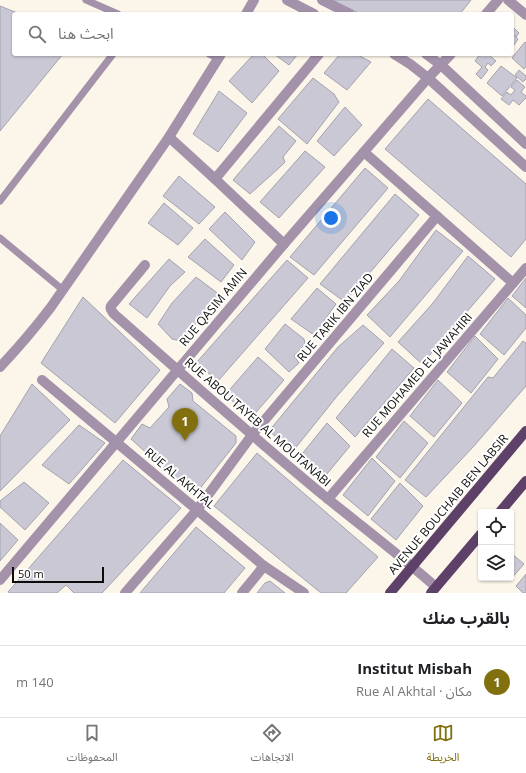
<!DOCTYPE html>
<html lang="ar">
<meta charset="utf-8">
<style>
body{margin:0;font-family:"Open Sans","Noto Sans Arabic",sans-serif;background:#f6f6f6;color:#202124;direction:rtl}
.controls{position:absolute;right:12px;bottom:12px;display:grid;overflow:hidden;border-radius:4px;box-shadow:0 1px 3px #0004}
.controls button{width:36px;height:36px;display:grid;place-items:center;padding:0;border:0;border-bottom:1px solid #e0e0e0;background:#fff;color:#202124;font:20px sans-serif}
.scale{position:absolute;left:12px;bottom:10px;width:92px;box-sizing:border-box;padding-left:4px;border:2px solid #0d0c08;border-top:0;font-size:11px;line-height:14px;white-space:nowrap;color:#0d0c08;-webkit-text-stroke:3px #fff;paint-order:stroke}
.you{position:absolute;left:331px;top:218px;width:14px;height:14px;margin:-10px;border:3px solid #fff;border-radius:50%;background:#1a73e8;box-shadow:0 0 0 6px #1a73e833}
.badge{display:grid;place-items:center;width:26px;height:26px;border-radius:50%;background:#82700f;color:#fff;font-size:13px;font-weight:700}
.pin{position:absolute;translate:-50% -33px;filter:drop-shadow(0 1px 2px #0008)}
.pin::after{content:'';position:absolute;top:21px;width:14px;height:12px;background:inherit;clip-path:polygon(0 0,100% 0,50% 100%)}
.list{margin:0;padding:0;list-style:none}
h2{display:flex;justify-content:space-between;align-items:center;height:52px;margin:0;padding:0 16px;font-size:17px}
h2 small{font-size:13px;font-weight:400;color:#757577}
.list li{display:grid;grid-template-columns:26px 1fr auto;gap:12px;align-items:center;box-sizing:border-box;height:72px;padding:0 16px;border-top:1px solid #e0e0e0}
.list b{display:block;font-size:15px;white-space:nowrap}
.list p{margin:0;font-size:13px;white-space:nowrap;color:#757577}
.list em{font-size:13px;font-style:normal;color:#757577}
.icon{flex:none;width:22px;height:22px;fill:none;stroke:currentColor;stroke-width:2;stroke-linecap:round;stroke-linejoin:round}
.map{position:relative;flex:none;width:526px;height:593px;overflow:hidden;direction:ltr}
.search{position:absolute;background:#fff;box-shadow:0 1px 3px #0004;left:12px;right:12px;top:12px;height:44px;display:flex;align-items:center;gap:10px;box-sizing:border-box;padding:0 14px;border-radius:4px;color:#757577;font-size:15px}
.sheet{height:124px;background:#fff}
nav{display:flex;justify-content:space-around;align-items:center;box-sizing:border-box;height:56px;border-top:1px solid #e0e0e0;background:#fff;font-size:11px;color:#757577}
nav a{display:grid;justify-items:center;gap:2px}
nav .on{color:#82700f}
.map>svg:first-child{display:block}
.building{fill:#c9c8d4;stroke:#a3a3af}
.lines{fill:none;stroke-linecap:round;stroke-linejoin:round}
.service{stroke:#a392aa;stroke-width:7}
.minor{stroke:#a392aa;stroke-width:10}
.primary{stroke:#5d4169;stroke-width:10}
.labels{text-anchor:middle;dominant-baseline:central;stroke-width:4;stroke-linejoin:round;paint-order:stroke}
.street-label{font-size:12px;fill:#0d0c08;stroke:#fff}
</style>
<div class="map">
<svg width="526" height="593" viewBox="0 0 526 593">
<rect width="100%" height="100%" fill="#fcf6ea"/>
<g class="building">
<polygon points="331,0 471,0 460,14 361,14"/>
<polygon points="0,6 20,14 14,14 14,54 63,54 0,131"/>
<polygon points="512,26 519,33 516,37 512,33"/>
<polygon points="512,34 518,39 514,45 512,43"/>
<polygon points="525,42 526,43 526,66 524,69 512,58"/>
<polygon points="254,54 262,54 279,71 252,103 229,81"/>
<polygon points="274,54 298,54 289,65"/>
<polygon points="340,54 356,54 371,62 347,90 324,73"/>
<polygon points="480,54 488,54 496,61 491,66 488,63 485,67 488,70 481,79 476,74 482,67 475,61"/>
<polygon points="501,66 517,78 502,96 487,83"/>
<polygon points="519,70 526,76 526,79 523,82 515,75"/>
<polygon points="313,78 334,94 339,102 307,144 278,119"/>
<polygon points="517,80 525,87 521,92 526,96 526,98 519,105 513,100 509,105 501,99 507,92 511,95 515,90 511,87"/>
<polygon points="219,91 247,113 218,152 193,134"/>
<polygon points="428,99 526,184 526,239 511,257 385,149"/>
<polygon points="345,107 362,125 334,156 317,141"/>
<polygon points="279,126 296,141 283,157 285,162 280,167 250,194 233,180"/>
<polygon points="305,151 325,167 279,218 260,202"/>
<polygon points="365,168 388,188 314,275 290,257"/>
<polygon points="179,176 215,207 199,224 163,196"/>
<polygon points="395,194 419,215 345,302 320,284"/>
<polygon points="164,203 193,228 178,245 148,223"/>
<polygon points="225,212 255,242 242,260 209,229"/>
<polygon points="436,230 463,251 390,337 367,315 399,281"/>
<polygon points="205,239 234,265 221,282 188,257"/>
<polygon points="468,256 495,279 422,364 398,342 433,303"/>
<polygon points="169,259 185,272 170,286 147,318 129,304"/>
<polygon points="287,260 308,278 218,381 196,363"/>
<polygon points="196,277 220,295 181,341 172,339 158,324 172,303"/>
<polygon points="526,278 526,308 512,296"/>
<polygon points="317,288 336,304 314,335 291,319"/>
<polygon points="83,297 160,370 115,423 41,363"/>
<polygon points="508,298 526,315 526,328 504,355 480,334"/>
<polygon points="285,324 304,339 305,344 294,356 299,363 289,372 265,349"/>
<polygon points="363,325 384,343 338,395 293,451 269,431 338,347"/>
<polygon points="475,336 498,359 471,393 447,372"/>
<polygon points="523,341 526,343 526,386 474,446 426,497 405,480 488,377 493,378"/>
<polygon points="392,349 414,368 355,437 336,418"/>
<polygon points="258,357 284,380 252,417 225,395"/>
<polygon points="438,380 462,403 434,437 410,416"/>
<polygon points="32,384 70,420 0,491 0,436"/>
<polygon points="180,384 192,393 193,401 236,436 236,443 194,496 131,439 142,424 150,428 169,407 167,399"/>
<polygon points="404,421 428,443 400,478 376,457"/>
<polygon points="327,423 350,446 322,480 298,459"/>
<polygon points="79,425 105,443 69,484 42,465"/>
<polygon points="257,453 378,557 346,593 321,593 214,506"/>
<polygon points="372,458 395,481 368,516 343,495"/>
<polygon points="123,460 181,508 102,593 74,593 66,585 57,593 10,593 8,592"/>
<polygon points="24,482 49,503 25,530 0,507 0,501"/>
<polygon points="400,483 423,506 396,540 371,519"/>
<polygon points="0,523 18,540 0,561"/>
<polygon points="196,527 245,568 224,593 140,593"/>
<polygon points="511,553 524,564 510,580 508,578 511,578"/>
<polygon points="526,574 526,593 523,593 516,586"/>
<polygon points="270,581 285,593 257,593 265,583"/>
</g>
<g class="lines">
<g class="service">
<polyline points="86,0 118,14"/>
<polyline points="209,54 218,58"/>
<polyline points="0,201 113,54"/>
<polyline points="0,238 63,290"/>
</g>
<g class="minor">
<polyline points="287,0 314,14"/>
<polyline points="322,0 350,14"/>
<polyline points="508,0 526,15"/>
<polyline points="246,14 254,0"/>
<polyline points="486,14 498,0"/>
<polyline points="394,54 410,64 428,78 526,167"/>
<polyline points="426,54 441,65 526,144"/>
<polyline points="169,137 215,179 284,244"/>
<polyline points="364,152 513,283"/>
<polyline points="215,179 319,54"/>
<path d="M145,265L111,306C109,309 112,311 114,314C184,376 255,439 328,499C364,528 401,556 436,587"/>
<path d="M0,367C19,347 35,328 51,307L169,137L221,54"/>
<polyline points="42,380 264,566 304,593"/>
<polyline points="328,499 526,268"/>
<polyline points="0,580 284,244 428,78 451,54"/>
<polyline points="125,593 197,510 252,435 437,216"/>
<polyline points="242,593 264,566"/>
</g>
<g class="primary">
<polyline points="500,512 526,481"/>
<polyline points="390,593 526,431"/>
<polyline points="431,593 481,534"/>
</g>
</g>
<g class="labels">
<g class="street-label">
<text transform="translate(213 307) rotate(-50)">RUE QASIM AMIN</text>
<text transform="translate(335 317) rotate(-50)">RUE TARIK IBN ZIAD</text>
<text transform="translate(417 375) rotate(-49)">RUE MOHAMED EL JAWAHIRI</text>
<text transform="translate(258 422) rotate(41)">RUE ABOU TAYEB AL MOUTANABI</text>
<text transform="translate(180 478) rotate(40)">RUE AL AKHTAL</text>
<text transform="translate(448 504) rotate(-50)">AVENUE BOUCHAIB BEN LABSIR</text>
</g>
</g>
</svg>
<div class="controls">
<button><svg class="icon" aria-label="locate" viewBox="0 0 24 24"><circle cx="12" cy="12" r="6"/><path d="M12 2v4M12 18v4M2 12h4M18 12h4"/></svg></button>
<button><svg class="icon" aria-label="layers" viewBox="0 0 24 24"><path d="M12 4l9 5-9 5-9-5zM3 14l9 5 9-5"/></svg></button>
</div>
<div class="scale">50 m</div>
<div class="you"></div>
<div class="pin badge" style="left:185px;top:441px">1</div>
<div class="search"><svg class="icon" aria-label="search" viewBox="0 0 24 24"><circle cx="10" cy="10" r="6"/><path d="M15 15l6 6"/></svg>ابحث هنا</div>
</div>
<section class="sheet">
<h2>بالقرب منك<small></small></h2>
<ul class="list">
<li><span class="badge">1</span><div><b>Institut Misbah</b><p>مكان · Rue Al Akhtal</p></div><em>140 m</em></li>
</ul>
</section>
<nav>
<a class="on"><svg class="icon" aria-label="map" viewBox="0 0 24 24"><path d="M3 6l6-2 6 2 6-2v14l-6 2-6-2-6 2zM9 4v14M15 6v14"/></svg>الخريطة</a>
<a><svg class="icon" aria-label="directions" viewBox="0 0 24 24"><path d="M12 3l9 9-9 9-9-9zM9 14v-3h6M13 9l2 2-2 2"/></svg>الاتجاهات</a>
<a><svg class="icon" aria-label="saved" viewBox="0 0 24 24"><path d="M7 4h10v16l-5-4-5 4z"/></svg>المحفوظات</a>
</nav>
